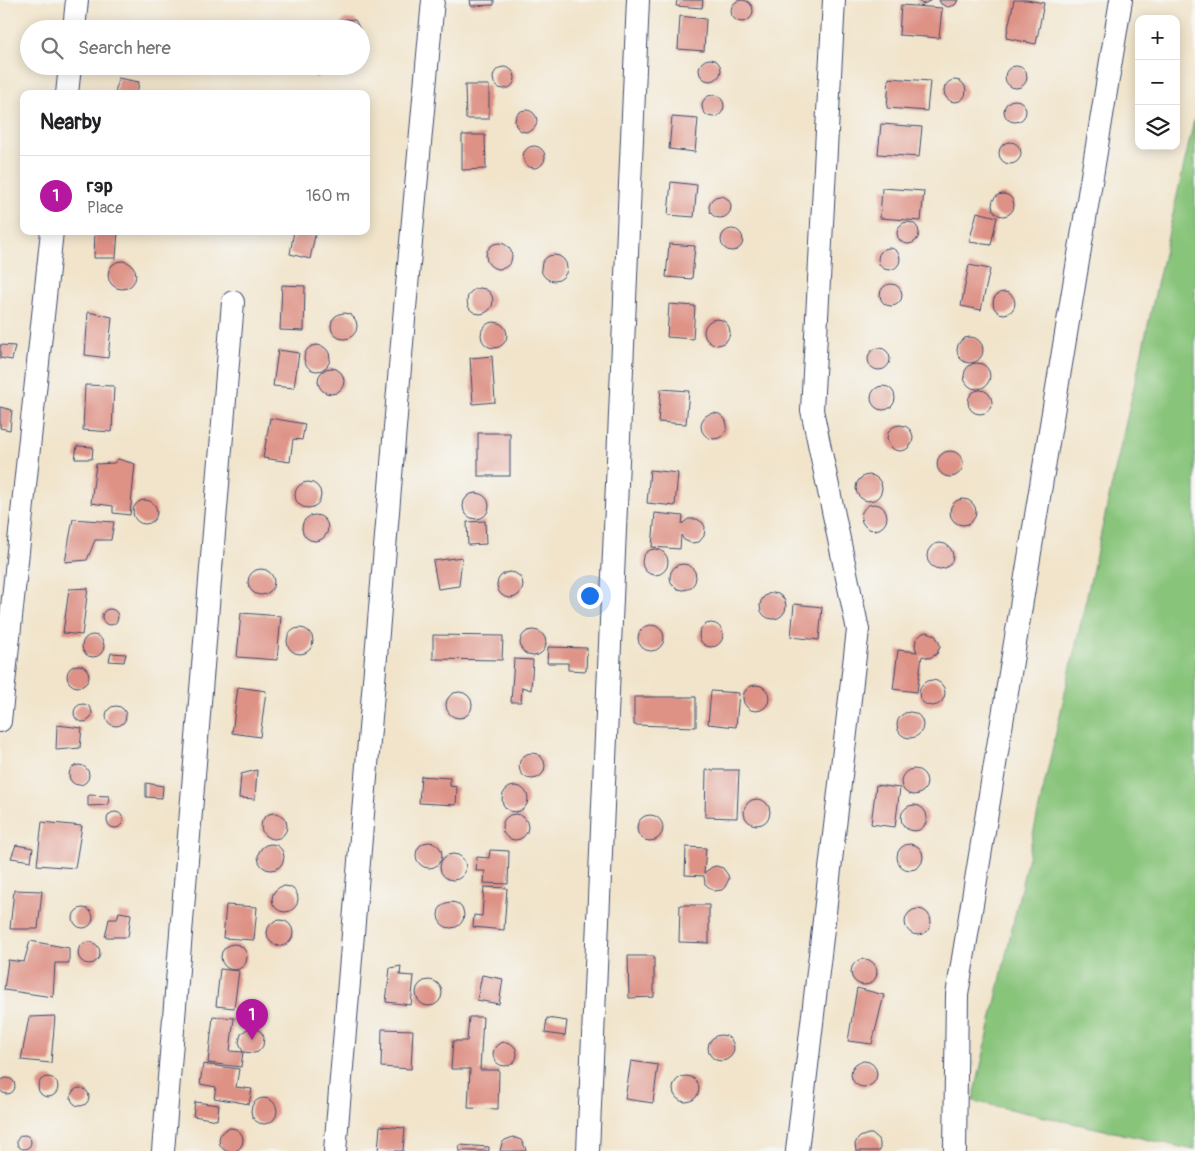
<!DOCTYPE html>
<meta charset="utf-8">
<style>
body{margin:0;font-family:Pangolin,sans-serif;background:#f6f6f6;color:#202124}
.controls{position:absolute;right:15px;top:15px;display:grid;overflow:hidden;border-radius:10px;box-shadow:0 2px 12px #0003}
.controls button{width:45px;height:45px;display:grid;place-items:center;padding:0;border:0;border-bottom:1px solid #e0e0e0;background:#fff;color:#202124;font:25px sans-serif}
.you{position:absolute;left:589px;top:595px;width:18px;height:18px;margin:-12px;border:4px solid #fff;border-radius:50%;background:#1a73e8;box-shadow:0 0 0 8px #1a73e833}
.badge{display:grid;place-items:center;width:32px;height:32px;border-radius:50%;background:#b5179e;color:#fff;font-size:16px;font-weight:700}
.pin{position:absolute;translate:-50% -41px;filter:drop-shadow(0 1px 2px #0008)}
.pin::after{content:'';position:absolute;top:26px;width:18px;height:15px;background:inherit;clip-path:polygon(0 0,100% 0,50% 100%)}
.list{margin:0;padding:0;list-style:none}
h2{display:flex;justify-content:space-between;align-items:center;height:65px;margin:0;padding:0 20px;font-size:21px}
h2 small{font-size:16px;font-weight:400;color:#757577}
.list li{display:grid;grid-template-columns:32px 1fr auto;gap:15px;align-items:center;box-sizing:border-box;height:80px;padding:0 20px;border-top:1px solid #e0e0e0}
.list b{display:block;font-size:19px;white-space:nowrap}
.list p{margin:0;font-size:16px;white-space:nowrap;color:#757577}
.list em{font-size:16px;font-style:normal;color:#757577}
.icon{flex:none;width:28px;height:28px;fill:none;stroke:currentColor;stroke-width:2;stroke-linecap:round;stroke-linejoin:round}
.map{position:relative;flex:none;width:1195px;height:1151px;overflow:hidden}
.search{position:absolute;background:#fff;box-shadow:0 2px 12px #0003;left:20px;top:20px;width:350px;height:55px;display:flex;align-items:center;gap:12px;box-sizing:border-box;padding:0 18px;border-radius:28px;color:#757577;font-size:19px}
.panel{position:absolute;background:#fff;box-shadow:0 2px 12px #0003;left:20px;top:90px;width:350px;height:145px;border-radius:10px}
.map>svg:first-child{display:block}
.green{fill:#88c47a;stroke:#527a6c}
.building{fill:#de9185}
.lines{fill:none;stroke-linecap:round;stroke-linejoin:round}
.minor-casing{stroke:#3b4a6e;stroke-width:24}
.minor{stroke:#fff;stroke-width:22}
</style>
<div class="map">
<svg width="1195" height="1151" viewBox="0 0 1195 1151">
<rect width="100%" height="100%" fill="#f6f6f2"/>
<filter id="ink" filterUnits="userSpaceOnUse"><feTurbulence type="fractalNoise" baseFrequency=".02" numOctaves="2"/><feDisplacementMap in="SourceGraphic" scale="10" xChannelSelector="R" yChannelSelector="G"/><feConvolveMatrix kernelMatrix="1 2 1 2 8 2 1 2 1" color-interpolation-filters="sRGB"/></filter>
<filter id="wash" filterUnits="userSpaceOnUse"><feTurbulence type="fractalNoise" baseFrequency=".0096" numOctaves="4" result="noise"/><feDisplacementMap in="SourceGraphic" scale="20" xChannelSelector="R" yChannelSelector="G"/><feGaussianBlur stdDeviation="1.12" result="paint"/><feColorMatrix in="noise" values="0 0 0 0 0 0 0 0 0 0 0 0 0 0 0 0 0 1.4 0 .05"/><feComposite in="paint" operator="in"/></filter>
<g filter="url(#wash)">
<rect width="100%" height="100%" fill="#f1e4cb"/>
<polygon class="green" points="1195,116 1195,1150 973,1101"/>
<g id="blocks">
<g class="building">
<polygon points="470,0 494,0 494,5 471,6"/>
<polygon points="677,0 703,0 702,8 676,6"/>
<polygon points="915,0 932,0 923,4"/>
<polygon points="939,0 958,0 955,5 948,7 941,4"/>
<polygon points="1014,0 1027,0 1044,3 1036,44 1006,38"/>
<circle cx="742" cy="11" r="11"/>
<polygon points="901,5 942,8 939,38 899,35"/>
<polygon points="680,16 706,19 704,51 678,49"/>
<polygon points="345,19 355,20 360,29 339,29 340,24"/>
<circle cx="710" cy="70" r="11"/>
<polygon points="126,66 142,66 132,69"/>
<polygon points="309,66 330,66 326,73 319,75 313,72"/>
<circle cx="1016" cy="77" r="11"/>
<circle cx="504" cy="78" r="11"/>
<polygon points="118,78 139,82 137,94 115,94"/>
<polygon points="889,78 930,81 927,111 887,108"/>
<circle cx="955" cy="91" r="11"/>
<polygon points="465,85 489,85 489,119 466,119"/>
<circle cx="713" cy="106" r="11"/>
<circle cx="1015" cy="111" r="11"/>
<circle cx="526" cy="121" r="11"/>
<polygon points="672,117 698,119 695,152 669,149"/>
<polygon points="881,124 922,127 919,157 878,154"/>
<polygon points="462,135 485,135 486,169 462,170"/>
<circle cx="1010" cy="153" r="11"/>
<circle cx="534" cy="157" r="11"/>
<polygon points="671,182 697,185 694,217 668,215"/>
<polygon points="882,188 924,191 921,221 880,218"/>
<circle cx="1003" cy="205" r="11"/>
<circle cx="720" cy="207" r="11"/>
<polygon points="977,212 997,217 991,245 969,242"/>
<circle cx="908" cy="233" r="11"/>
<circle cx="732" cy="240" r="11"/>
<polygon points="95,231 118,231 116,258 94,258"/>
<polygon points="294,231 316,231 310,259 290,254"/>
<circle cx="499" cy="256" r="13"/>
<polygon points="669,244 695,246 692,279 666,277"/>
<circle cx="889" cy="259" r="11"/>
<circle cx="554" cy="268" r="13"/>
<circle cx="122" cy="275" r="14"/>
<polygon points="969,265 990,269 981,310 961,306"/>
<circle cx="891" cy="295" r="11"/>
<polygon points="282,285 305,286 304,331 280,330"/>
<circle cx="480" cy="301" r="13"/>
<circle cx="1004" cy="303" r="11"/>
<polygon points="669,304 695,306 693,339 667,337"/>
<polygon points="88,312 112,317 108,358 85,355"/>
<circle cx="344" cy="326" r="13"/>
<circle cx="717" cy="332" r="13"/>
<circle cx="494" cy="335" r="13"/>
<circle cx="970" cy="350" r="13"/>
<polygon points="0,345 15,346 12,360 0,358"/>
<circle cx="317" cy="358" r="13"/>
<circle cx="879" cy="359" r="11"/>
<polygon points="278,350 299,353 294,388 273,386"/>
<polygon points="492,356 495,402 473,404 470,358"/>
<circle cx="977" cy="376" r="13"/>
<circle cx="331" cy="381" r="13"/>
<polygon points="85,385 114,386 112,432 83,430"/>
<circle cx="883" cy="398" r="12"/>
<polygon points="661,389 689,391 686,424 658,422"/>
<circle cx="980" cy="402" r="12"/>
<polygon points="0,407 12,410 10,430 0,428"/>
<circle cx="714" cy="426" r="13"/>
<polygon points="270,418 305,424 302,440 293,439 290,462 263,458"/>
<circle cx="900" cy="438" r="13"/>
<rect x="478" y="433" width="32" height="43"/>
<polygon points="77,446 93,447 92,459 75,459"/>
<circle cx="950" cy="464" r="13"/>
<polygon points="118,459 135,464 130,515 113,513 113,506 91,503 96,464 114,463"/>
<polygon points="650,470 678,473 675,506 647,503"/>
<circle cx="869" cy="488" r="13"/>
<circle cx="308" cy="495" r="13"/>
<circle cx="476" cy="506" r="13"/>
<circle cx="963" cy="512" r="13"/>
<circle cx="145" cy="512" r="12"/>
<circle cx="874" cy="517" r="13"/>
<polygon points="655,513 683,516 682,524 688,519 697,519 703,523 705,527 704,536 699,542 691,543 684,540 681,535 680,549 652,547"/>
<circle cx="315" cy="528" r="13"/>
<polygon points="73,519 114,522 111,540 95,540 87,560 65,562"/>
<polygon points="485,521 486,544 468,545 467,522"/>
<circle cx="940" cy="556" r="13"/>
<circle cx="655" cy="562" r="13"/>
<polygon points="462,557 459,586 438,589 433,561"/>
<circle cx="683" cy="577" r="13"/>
<circle cx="261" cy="582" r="13"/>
<circle cx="510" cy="585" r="13"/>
<polygon points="88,588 82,635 63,633 69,589"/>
<circle cx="773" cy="606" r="13"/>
<polygon points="794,604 822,607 819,640 791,637"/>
<circle cx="110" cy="617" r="8"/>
<polygon points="241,613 281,616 277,660 237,657"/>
<circle cx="711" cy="635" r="12"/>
<circle cx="651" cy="638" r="13"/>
<circle cx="300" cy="641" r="13"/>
<circle cx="533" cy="643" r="13"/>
<polygon points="927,632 935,635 939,642 940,646 937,654 933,656 930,658 922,656 917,692 893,689 898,650 917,652 915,647 916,639 923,633"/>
<circle cx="93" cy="646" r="11"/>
<polygon points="433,635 503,636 502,660 433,659"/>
<polygon points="548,647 587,648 586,671 568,670 568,663 547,663"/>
<polygon points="111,653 126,654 124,662 109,661"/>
<polygon points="514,659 533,660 531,690 522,687 521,702 511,702"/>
<circle cx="78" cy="676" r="11"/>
<circle cx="932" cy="693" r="13"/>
<circle cx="756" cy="698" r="13"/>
<polygon points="238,687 266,691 260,737 232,733"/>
<polygon points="711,691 739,693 736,727 708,724"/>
<circle cx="459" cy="705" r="13"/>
<polygon points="634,697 696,697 696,727 634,725"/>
<circle cx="83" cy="713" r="9"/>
<circle cx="116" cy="716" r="10"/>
<circle cx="910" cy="725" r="13"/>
<polygon points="57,725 82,728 80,748 56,750"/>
<circle cx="532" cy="766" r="13"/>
<circle cx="79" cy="775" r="10"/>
<circle cx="914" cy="782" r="13"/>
<polygon points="257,770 255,799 239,798 241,774"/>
<polygon points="706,770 739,770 737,818 705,817"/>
<polygon points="421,776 450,778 450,786 457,787 456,805 419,803"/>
<polygon points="146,783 163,786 162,798 146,797"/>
<polygon points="876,785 900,788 895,827 871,824"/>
<circle cx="515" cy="799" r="13"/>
<polygon points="88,795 109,796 108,805 88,806"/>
<circle cx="757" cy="812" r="13"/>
<circle cx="914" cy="818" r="13"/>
<circle cx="115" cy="820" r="8"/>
<circle cx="274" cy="826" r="13"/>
<circle cx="515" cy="827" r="13"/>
<circle cx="650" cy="828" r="13"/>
<polygon points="42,822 82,826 75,868 37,865"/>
<circle cx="429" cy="855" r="13"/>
<circle cx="271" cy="857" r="13"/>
<circle cx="910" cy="857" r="13"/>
<polygon points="16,845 33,848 31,861 11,858"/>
<polygon points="686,847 706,848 704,873 712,867 716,866 723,868 728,875 729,879 725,887 722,890 714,891 705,884 704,876 685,875"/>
<polygon points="490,850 509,851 508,884 484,883 485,871 476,871 477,857 489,858"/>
<circle cx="453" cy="867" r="13"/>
<circle cx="285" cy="899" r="13"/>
<polygon points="484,887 507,888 504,930 473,927 474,915 482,916"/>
<polygon points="14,890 42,891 38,929 10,929"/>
<circle cx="451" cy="915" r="13"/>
<polygon points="226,905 257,907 254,940 223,938"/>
<polygon points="680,905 709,905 709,943 679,942"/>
<circle cx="83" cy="918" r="10"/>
<circle cx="918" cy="922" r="13"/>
<polygon points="119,912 131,914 128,937 105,937 109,919 117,919"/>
<circle cx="280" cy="933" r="13"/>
<polygon points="30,941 69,948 69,963 55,963 53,997 4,990 8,960 24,962"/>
<circle cx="89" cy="953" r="11"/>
<circle cx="234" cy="957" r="13"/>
<polygon points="628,956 654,956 654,997 629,998"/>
<circle cx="864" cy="972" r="13"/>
<polygon points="401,966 400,975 414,976 411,1005 386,1002 390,968"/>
<polygon points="220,969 239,971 234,1008 216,1006"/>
<polygon points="482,975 503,979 499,1004 477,1000"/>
<circle cx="429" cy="993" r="13"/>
<polygon points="857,988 884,995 872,1044 848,1041"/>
<polygon points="55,1016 51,1063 21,1060 29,1017"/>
<polygon points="213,1016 234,1018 230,1051 243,1052 239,1042 241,1034 247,1029 251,1028 256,1028 262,1033 264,1037 263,1046 258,1052 254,1053 243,1052 241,1067 208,1063"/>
<polygon points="469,1017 483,1017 480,1070 499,1070 498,1109 468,1108 470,1069 451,1069 453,1041 467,1041"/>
<polygon points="547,1018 567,1021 565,1036 545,1033"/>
<polygon points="382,1029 413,1030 411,1069 381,1067"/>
<circle cx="721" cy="1048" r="13"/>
<circle cx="505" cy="1054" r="12"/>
<polygon points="631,1061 658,1065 653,1103 625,1099"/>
<circle cx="864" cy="1074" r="13"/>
<polygon points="203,1064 239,1069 236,1087 252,1089 249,1104 214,1098 216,1087 200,1084"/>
<circle cx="686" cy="1089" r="13"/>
<circle cx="48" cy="1087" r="10"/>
<circle cx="7" cy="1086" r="8"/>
<circle cx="80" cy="1097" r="9"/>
<circle cx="264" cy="1111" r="13"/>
<polygon points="195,1102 219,1105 217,1120 193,1116"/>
<polygon points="380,1126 405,1128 403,1151 378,1151"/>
<circle cx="231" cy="1140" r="12"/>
<polygon points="868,1134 872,1134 878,1139 880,1143 880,1151 856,1151 855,1144 857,1140 860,1137"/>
<circle cx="24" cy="1142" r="7"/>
<polygon points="513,1137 521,1140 525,1147 526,1151 500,1151 502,1143 505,1140"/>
<polygon points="460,1145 489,1147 489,1151 459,1151"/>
</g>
</g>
</g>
<g filter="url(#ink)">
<use href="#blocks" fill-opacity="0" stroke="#3b4a6e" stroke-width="1"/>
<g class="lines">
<defs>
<g id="minor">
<polyline points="74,29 77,0"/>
<polyline points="67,94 70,66"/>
<polyline points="0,721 52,231"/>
<polyline points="163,1151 233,302"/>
<polyline points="335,1151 404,319 433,0"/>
<polyline points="588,1151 638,0"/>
<polyline points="797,1151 858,630 812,410 834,0"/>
<polyline points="955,1151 957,995 1121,0"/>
</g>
</defs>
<use href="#minor" class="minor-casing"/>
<use href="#minor" class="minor"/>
</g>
</g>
</svg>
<div class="controls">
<button>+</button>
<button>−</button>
<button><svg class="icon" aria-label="layers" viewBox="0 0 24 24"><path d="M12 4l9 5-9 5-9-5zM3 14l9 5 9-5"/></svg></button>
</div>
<div class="you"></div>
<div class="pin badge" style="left:252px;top:1040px">1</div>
<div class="search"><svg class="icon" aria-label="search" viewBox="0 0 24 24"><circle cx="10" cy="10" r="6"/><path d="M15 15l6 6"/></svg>Search here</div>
<section class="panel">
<h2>Nearby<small></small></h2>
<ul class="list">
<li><span class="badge">1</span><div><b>гэр</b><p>Place</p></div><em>160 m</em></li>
</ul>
</section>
</div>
